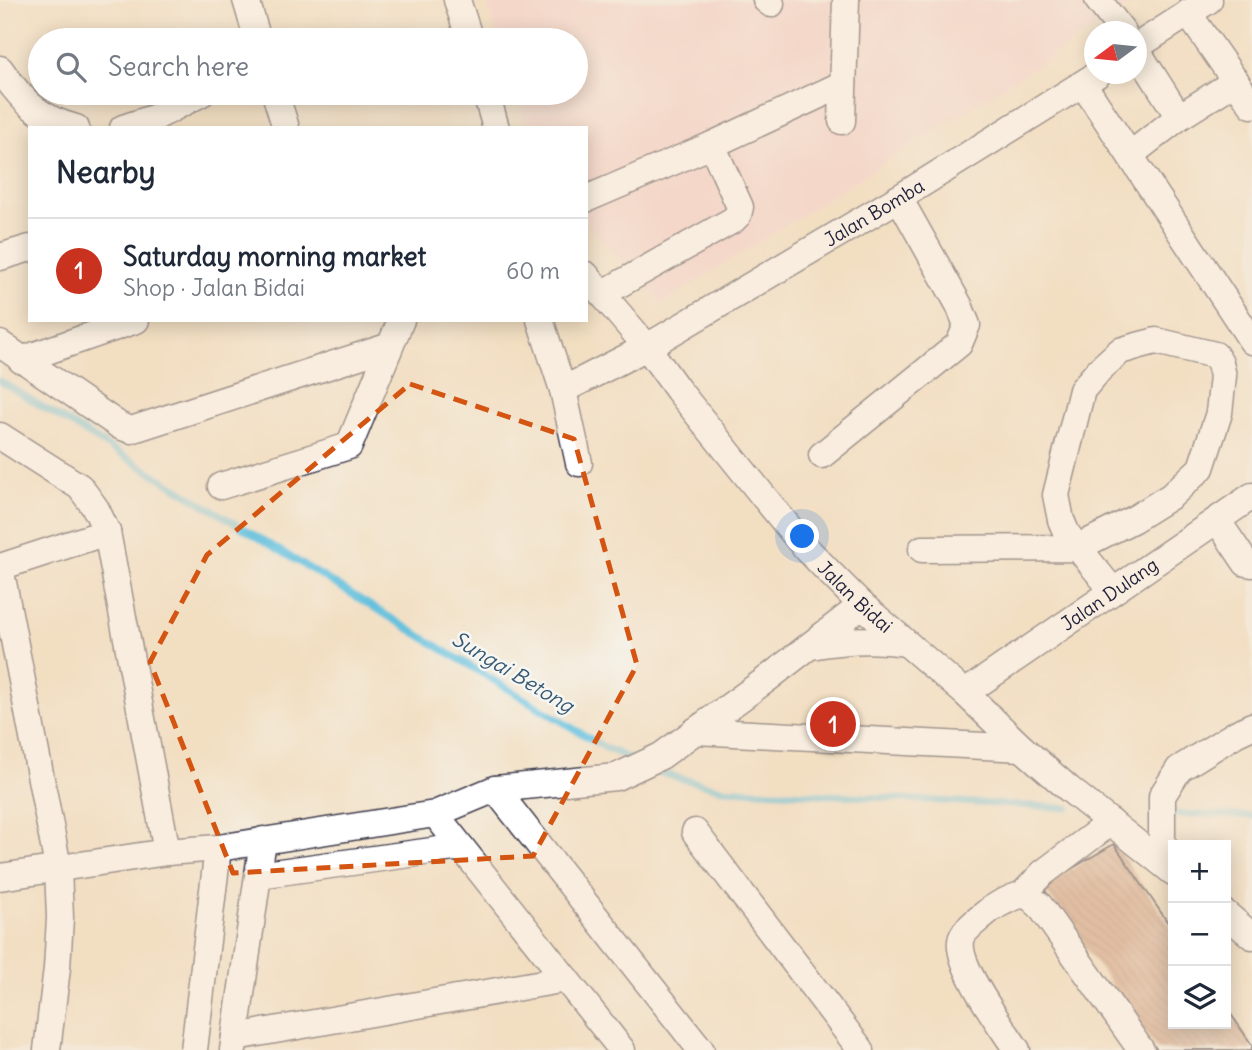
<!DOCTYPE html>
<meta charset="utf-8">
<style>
body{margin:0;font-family:Delius,sans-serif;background:#f6f6f7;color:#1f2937}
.controls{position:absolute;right:21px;bottom:21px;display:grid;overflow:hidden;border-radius:0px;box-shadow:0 4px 18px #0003}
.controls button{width:63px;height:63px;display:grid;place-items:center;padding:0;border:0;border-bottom:2px solid #e0e1e3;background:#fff;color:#1f2937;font:35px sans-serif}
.compass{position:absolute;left:1084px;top:21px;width:63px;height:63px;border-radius:50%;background:#fff;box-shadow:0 4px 18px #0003;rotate:255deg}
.you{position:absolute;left:803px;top:537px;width:24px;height:24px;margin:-18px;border:5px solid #fff;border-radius:50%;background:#1a73e8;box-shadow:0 0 0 10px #1a73e833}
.badge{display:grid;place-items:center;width:46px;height:46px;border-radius:50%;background:#c8321e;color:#fff;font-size:23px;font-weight:700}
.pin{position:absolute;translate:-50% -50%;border:4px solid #fff;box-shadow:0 2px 7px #0006}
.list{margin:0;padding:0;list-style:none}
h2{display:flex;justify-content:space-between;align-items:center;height:91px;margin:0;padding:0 28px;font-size:30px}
h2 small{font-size:23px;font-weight:400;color:#747a83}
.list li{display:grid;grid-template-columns:46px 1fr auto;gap:21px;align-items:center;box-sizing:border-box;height:105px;padding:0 28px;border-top:2px solid #e0e1e3}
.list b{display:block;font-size:26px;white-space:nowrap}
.list p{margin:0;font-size:23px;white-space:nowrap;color:#747a83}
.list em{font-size:23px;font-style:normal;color:#747a83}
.icon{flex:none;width:38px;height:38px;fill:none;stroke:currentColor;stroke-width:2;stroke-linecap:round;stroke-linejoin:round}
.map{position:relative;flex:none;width:1252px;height:1050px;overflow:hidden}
.search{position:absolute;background:#fff;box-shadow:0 4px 18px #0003;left:28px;top:28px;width:560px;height:77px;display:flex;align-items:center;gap:18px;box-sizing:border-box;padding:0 24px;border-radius:38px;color:#747a83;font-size:26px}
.panel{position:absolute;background:#fff;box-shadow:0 4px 18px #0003;left:28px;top:126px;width:560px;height:196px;border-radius:0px}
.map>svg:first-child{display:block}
.built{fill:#f7cfd1}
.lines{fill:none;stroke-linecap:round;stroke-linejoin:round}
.stream{stroke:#5dbedb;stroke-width:7}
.building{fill:url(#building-back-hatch)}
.minor-casing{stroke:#413e4f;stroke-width:29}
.minor{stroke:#fff;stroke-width:26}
.marked{fill:none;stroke:#d45411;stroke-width:5;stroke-dasharray:14 9;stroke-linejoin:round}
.labels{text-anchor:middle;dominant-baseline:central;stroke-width:5;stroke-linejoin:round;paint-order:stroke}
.street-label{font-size:19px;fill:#22223b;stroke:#f6f6f2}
.water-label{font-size:21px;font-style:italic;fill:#375973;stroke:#f6f6f2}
</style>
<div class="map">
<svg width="1252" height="1050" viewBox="0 0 1252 1050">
<defs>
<pattern id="building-back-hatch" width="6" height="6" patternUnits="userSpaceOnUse" patternTransform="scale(1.75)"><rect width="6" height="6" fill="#cd987c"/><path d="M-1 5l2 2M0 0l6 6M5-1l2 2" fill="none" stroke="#a67c67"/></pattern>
</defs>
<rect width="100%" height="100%" fill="#f6f6f2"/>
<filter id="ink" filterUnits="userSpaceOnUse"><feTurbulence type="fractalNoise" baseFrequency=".0143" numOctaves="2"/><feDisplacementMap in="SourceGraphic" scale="14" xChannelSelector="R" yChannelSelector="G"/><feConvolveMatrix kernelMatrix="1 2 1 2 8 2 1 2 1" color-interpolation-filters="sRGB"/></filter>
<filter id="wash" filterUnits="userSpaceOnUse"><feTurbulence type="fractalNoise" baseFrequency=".00686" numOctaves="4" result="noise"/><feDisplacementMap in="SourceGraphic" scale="28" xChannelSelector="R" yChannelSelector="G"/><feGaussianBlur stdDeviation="1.57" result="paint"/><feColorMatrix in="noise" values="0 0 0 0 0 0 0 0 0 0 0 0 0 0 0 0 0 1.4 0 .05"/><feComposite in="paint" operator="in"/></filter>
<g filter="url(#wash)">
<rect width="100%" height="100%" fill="#f2dfc2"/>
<polygon class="built" points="486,0 1140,0 662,304 586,223 586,128 526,128 515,93 576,93 576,40 499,40"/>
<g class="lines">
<g class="stream">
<polyline points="0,381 604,747 635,761"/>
<polyline points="653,769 664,774 722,789 1068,808"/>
<polyline points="1175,814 1252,816"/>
</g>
</g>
<g id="blocks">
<polygon class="building" points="1114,844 1173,930 1173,1024 1226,1024 1226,1007 1252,1045 1252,1050 1157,1050 1042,886"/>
</g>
</g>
<g filter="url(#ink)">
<use href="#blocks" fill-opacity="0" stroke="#413e4f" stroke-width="2"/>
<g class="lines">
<defs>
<g id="minor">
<polyline points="246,0 258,40"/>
<polyline points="457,0 470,40"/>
<polyline points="766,0 771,4"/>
<polyline points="1098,0 1123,32"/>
<polyline points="1188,13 1252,105"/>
<polyline points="1136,47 1209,0"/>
<polyline points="1136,49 1179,117 1236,81"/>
<path d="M0,69C22,100 37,118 76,128"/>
<polyline points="1083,84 1252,341"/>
<polyline points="275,93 286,128"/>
<polyline points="486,93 496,128"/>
<polyline points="842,121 846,0"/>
<polyline points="123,128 156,117 202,93"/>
<polyline points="712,145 843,84"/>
<polyline points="1130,155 1179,117"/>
<polyline points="586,199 712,145 740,207 738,215 733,220 602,294"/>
<polyline points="0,257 30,248"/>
<path id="s1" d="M586,275L647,347L678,390L760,492L804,546L831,574L862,605L965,693L1022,748L1069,789L1173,872"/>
<path id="s2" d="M540,320L563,390L647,347L899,198L1098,74"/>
<polyline points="0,344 120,426 131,430 390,346"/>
<polyline points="21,360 136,320"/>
<polyline points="563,390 579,463"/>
<polyline points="0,436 80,487 96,509 107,532 167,852"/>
<polyline points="822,455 959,344 967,325 959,305 899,198"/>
<polyline points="221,486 349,446 401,320"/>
<polyline points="1217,520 1246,563 1252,564"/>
<polyline points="922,549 1077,548 1134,519 1171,496 1201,468 1219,413 1223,376 1220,363 1215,355 1156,341 1137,346 1120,351 1100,369 1082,390 1056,495 1061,520 1067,534 1113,591"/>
<path d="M811,646C843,640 874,638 906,643"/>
<path id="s3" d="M965,693L1252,496"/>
<polyline points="695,731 1022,748"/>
<polyline points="495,789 701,1050"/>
<polyline points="435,814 622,1050"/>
<polyline points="695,832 861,1050"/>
<polyline points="1169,868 1162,839 1162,796 1179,769 1237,733 1252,726"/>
<polyline points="258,875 461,847"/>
<polyline points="0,877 167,852 218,848 435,814 495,789 616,777 661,756 767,679 862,605"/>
<polyline points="1023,894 1043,873 1111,822"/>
<polyline points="1226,914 1252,936"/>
<polyline points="235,1037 566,979"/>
<polyline points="47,1050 57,968 60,918 58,867 0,567 107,532"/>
<polyline points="194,1050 218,848"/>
<polyline points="233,1050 263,840"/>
<path d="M1017,1050C1002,1027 957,967 961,941C962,932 974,923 981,917C993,906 1007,899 1023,894L1031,898L1040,906L1141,1050"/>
</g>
</defs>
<use href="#minor" class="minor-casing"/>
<use href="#minor" class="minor"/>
</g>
</g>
<path d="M0 0H1252V1050H0ZM410,384L574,439L637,665L533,856L233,873L150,662L207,555Z" fill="#f2dfc2" fill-opacity=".55" fill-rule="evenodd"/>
<path class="marked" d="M410,384L574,439L637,665L533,856L233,873L150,662L207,555Z"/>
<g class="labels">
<g class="street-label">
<text stroke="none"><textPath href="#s2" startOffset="432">Jalan Bomba</textPath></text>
<text stroke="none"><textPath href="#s3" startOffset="175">Jalan Dulang</textPath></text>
<text stroke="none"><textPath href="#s1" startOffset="420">Jalan Bidai</textPath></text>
</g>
<g class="water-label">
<text transform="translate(513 672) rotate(31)">Sungai Betong</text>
</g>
</g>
</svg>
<div class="controls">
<button>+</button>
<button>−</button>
<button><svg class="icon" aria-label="layers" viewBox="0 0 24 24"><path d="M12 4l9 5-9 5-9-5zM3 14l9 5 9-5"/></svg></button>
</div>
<svg class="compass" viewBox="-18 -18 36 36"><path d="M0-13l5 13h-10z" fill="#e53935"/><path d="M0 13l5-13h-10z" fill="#747a83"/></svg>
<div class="you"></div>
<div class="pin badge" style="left:833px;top:724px">1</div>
<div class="search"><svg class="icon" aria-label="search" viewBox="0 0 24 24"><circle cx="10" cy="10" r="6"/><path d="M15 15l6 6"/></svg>Search here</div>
<section class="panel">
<h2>Nearby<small></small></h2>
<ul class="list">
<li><span class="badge">1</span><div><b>Saturday morning market</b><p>Shop · Jalan Bidai</p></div><em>60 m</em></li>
</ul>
</section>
</div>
